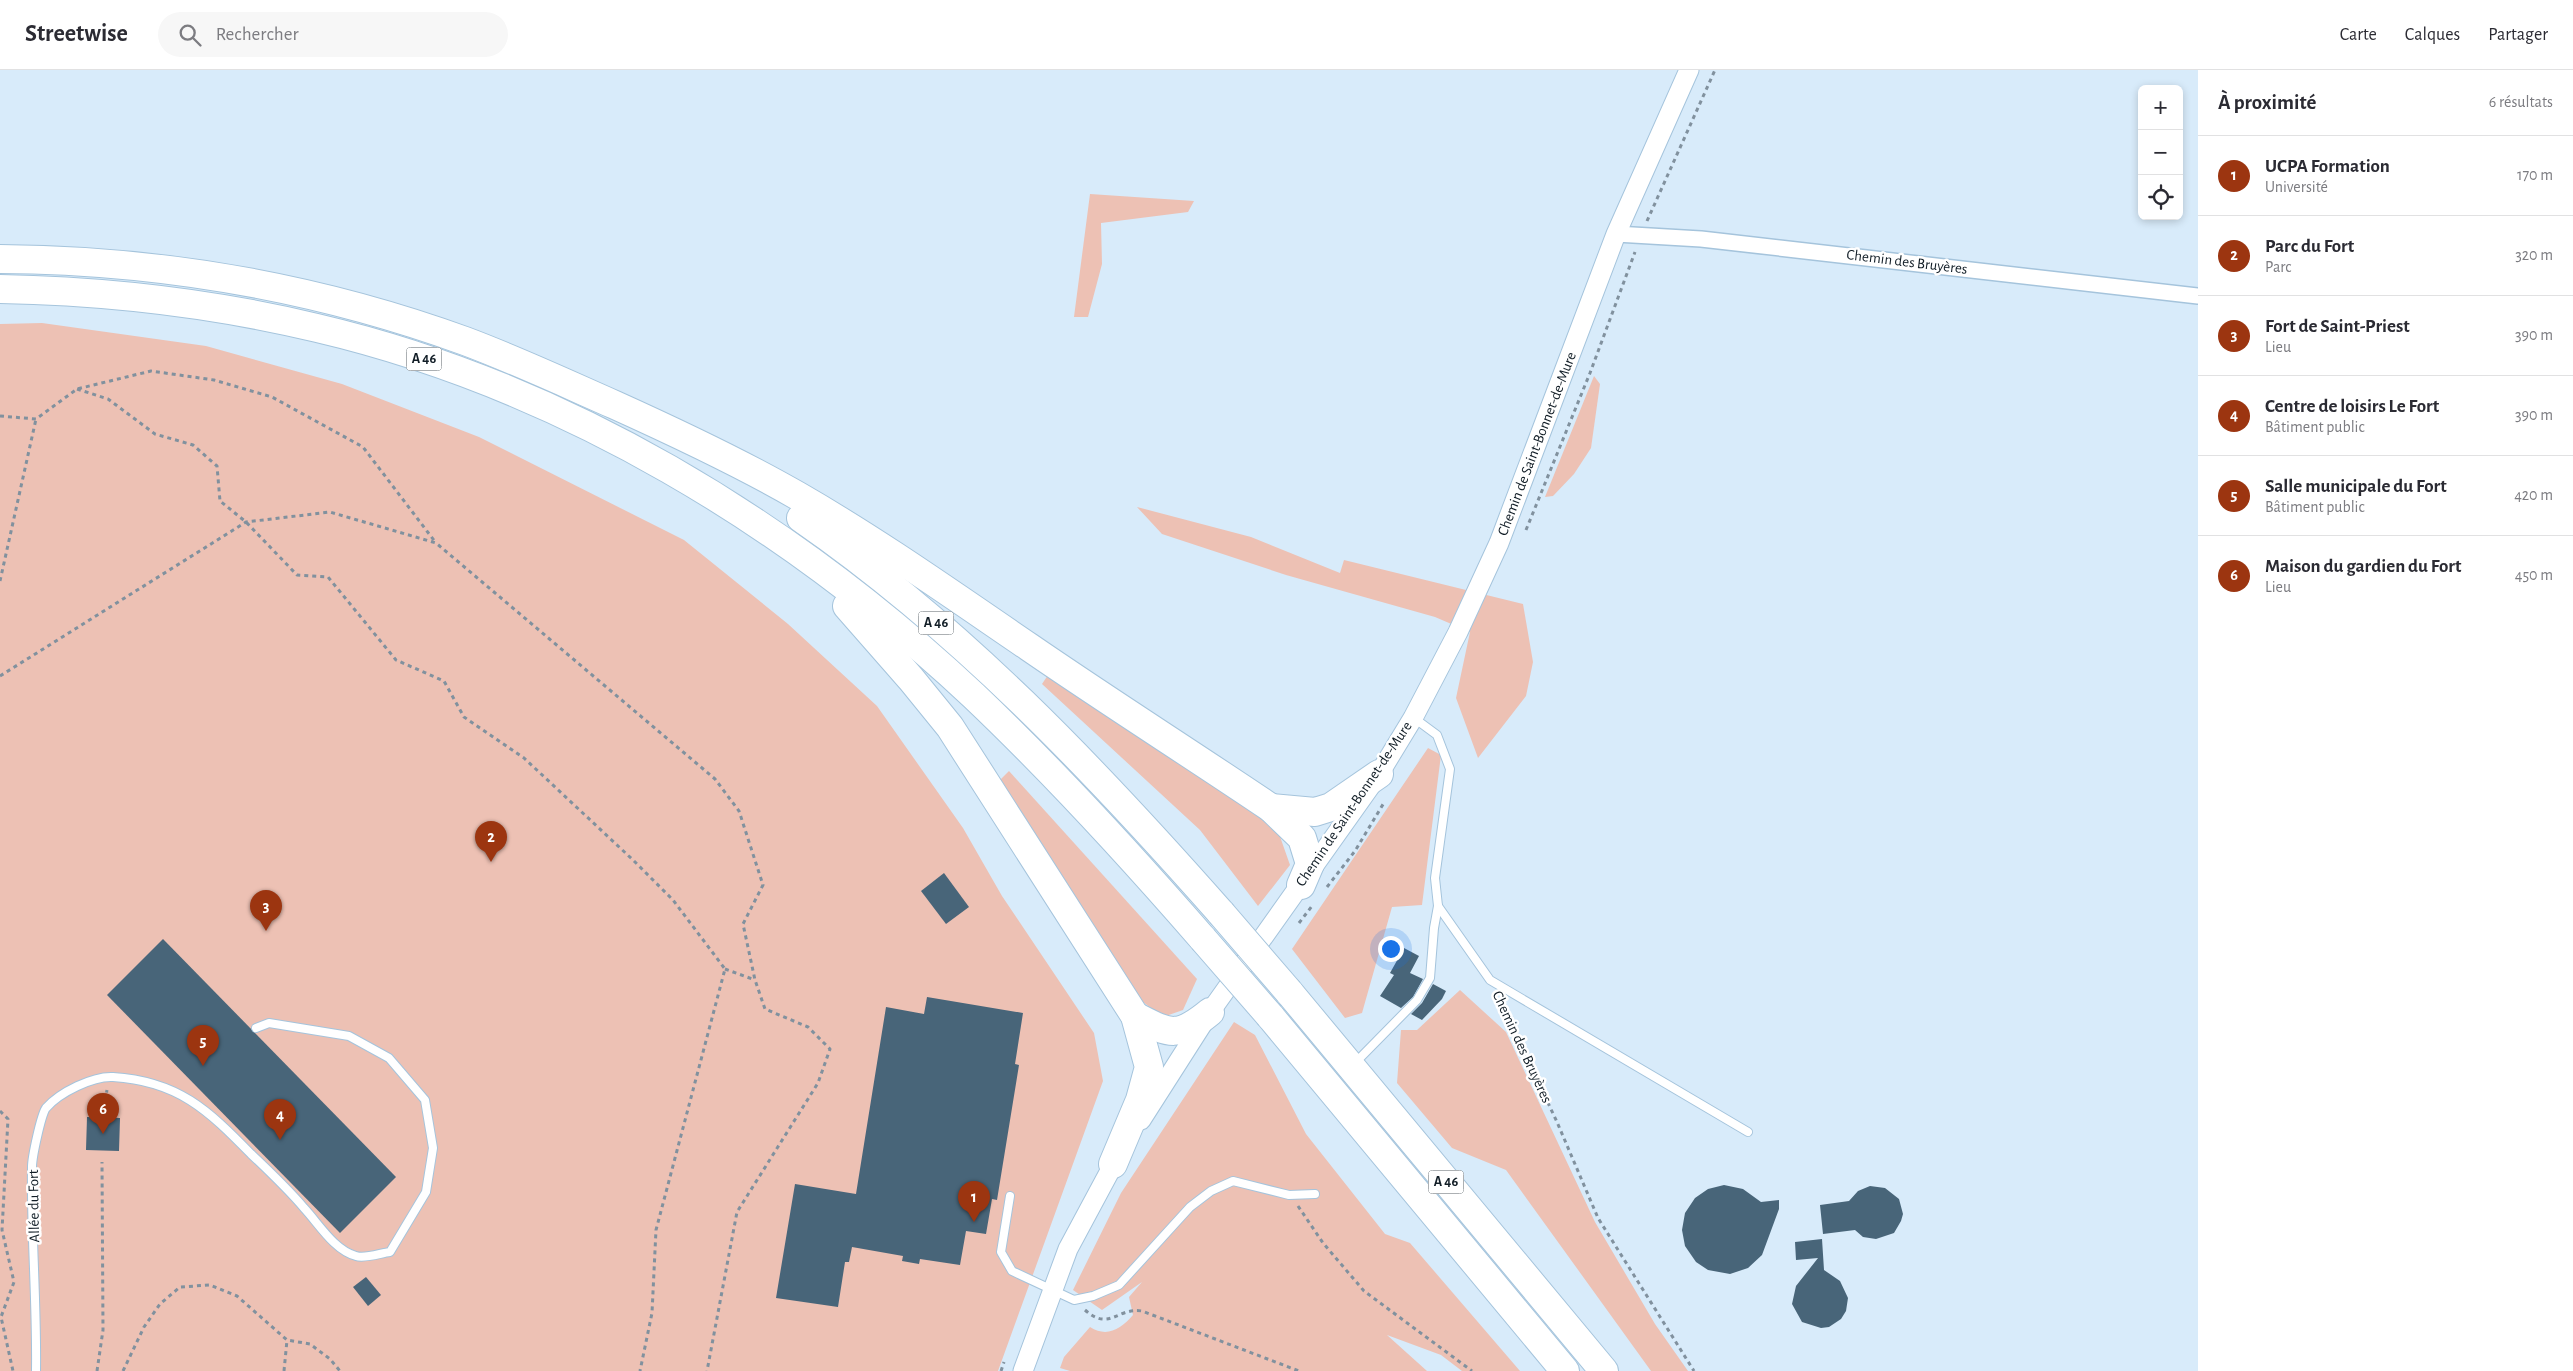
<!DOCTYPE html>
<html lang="fr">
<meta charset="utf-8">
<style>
body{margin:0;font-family:"Alegreya Sans",sans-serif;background:#f7f7f7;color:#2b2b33}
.controls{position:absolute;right:15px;top:15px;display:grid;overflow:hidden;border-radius:8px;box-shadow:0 2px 8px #0003}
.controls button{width:45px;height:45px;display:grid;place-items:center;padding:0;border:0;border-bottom:1px solid #e1e1e2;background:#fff;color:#2b2b33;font:25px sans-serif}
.you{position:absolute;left:1390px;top:878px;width:18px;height:18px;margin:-12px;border:4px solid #fff;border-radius:50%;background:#1a73e8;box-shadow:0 0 0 8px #1a73e833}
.badge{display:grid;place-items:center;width:32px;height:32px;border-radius:50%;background:#9c3510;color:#fff;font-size:16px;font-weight:700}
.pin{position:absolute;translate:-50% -41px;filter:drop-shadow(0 1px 2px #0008)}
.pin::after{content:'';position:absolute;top:26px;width:18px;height:15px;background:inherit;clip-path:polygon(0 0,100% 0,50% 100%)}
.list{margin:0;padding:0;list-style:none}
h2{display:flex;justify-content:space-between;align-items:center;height:65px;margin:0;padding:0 20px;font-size:21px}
h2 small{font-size:16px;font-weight:400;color:#7c7c81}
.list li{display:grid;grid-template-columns:32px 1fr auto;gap:15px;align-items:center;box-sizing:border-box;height:80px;padding:0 20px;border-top:1px solid #e1e1e2}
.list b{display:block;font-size:19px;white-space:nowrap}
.list p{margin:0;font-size:16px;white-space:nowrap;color:#7c7c81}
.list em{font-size:16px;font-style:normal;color:#7c7c81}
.icon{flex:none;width:28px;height:28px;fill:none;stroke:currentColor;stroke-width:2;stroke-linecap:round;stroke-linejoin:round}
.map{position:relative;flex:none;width:2198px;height:1301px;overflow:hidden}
header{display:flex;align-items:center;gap:30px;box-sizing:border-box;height:70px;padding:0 25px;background:#fff;border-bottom:1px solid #e1e1e2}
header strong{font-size:24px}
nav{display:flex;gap:28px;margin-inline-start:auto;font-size:18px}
.search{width:350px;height:45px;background:#f7f7f7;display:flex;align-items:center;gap:12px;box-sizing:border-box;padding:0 18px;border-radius:28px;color:#7c7c81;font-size:19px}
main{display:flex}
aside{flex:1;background:#fff}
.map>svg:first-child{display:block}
.green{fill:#edc1b4}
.building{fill:#486579}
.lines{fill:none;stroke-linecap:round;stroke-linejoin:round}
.service-casing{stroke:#a5c4dc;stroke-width:10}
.minor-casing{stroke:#a5c4dc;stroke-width:18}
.tertiary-casing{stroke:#a5c4dc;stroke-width:21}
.motorway-casing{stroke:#a5c4dc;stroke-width:30}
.path{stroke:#81919e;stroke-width:3;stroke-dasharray:4 4;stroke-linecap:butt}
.service{stroke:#fff;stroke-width:8}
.minor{stroke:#fff;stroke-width:15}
.tertiary{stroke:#fff;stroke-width:19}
.motorway{stroke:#fff;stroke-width:28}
.motorway-bridge-casing{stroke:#a5c4dc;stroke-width:30;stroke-linecap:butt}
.motorway-bridge{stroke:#fff;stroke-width:28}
.labels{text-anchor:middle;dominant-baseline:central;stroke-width:5;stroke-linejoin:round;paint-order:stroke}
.shield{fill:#fff;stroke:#586167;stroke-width:1}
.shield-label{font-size:14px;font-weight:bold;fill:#111d26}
.street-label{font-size:15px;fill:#111d26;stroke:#fff}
</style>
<header>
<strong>Streetwise</strong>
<div class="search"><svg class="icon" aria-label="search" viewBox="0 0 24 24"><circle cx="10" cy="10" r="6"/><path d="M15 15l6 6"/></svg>Rechercher</div>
<nav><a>Carte</a><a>Calques</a><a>Partager</a></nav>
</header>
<main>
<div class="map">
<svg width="2198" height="1301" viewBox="0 0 2198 1301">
<rect width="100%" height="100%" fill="#d8ebfa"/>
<g class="green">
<polygon points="1090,124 1194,131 1188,142 1101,153 1102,194 1088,247 1074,247"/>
<polygon points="42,253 206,276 342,314 479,367 684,470 788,554 877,636 963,758 1002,826 1094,963 1103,1011 998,1301 0,1301 0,254"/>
<polygon points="1594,306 1600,314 1591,378 1574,404 1553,426 1545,427"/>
<polygon points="1137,437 1251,467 1340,503 1344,490 1523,534 1533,592 1526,626 1478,688 1456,628 1470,562 1435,547 1286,505 1162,464"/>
<polygon points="1048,605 1277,758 1290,795 1258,836 1200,760 1042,614"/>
<polygon points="1428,678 1441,685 1422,835 1392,837 1362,943 1345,948 1292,879"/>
<polygon points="1009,701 1197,909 1183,940 1163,947 1135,926 1000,710"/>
<polygon points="1460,920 1506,962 1595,1152 1655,1254 1688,1301 1651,1301 1506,1100 1452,1078 1397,1013 1401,960 1417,960"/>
<path d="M1234,952L1255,965L1306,1064L1385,1164L1410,1173L1520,1301H1462L1441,1285L1387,1265L1427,1301H1070L1060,1298L1064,1287L1090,1257C1107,1268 1121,1259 1133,1245L1129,1227L1142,1212L1102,1240L1073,1220L1121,1123Z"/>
</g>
<g class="building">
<polygon points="944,803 969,837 946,854 921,821"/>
<polygon points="163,869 396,1107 340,1163 107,925"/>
<polygon points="1404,878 1419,886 1410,903 1423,909 1413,927 1401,938 1380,926 1394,905 1390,903"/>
<polygon points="1433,914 1446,921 1442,929 1422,950 1411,944 1422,933"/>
<polygon points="927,927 1023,943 1015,994 1019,995 997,1130 992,1129 986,1164 966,1161 960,1195 920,1189 919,1194 902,1191 903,1186 852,1177 849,1192 845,1192 838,1237 776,1228 795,1114 856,1124 886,937 924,944"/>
<polygon points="87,1047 120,1048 119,1081 86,1080"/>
<polygon points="1724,1115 1743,1119 1761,1132 1779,1130 1779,1139 1762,1185 1748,1198 1730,1204 1708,1200 1696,1192 1685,1176 1682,1160 1685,1143 1695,1128 1708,1119"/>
<polygon points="1870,1116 1885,1118 1899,1129 1903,1144 1901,1151 1894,1163 1876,1169 1863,1167 1855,1160 1823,1164 1820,1135 1849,1131 1858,1121"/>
<polygon points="1822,1169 1824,1200 1840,1211 1848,1228 1846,1241 1841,1249 1829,1257 1821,1258 1802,1252 1792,1234 1796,1216 1818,1188 1796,1190 1795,1172"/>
<polygon points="366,1207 381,1225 368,1236 353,1217"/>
</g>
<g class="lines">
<defs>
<g id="service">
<polyline points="1414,648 1437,665 1450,699 1435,808 1438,836 1490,910 1748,1062"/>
<polyline points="1354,994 1417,930 1430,908 1434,858 1438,836"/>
<polyline points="1010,1126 1001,1182 1012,1201 1074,1230 1093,1226 1119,1215 1190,1137 1211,1121 1233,1111 1289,1125 1315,1124"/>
<path d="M36,1301C37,1233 31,1165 32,1097C32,1087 41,1045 46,1038C60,1022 93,1006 113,1007C178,1011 208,1040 251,1084C269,1101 288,1119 304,1138C319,1154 334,1180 356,1186C365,1189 381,1183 390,1182L426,1122L433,1078L425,1030L389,988L349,966L269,953L256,958"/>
</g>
<polyline id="minor" points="1616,164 1701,169 2198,226"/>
<g id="tertiary">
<polyline points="1141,1050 1210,942 1379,704 1413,648 1458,562 1499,473 1616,164 1689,0"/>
<polyline points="1023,1301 1068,1179 1119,1084"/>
</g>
<g id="motorway">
<path d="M0,189C158,190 316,217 465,271C516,290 565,313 615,335C677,363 739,392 798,426C878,472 954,526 1029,577C1109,632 1191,684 1271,738L1302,768L1310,794L1301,815"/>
<path d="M0,219C107,221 213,233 317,258C564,316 790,454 974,626C1055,703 1130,785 1203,869"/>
<path d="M801,448C960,558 1093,698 1221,843"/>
<polyline points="847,536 911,609 950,657 1135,946 1149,997 1140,1030 1113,1094"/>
<polyline points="1271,738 1315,742 1331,737 1379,704"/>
<polyline points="1289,922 1604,1301"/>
<path d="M1135,946C1170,964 1177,969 1210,942"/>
<polyline points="1270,946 1565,1301"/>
</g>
</defs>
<use href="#service" class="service-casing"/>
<use href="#minor" class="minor-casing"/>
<use href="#tertiary" class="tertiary-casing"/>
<use href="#motorway" class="motorway-casing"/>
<g class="path">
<polyline points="1647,151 1715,0"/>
<polyline points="77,319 108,329 155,364 193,375 217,396 220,431 246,452 297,505 328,507 396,590 444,611 464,647 524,688 633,790 673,830 725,899 656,1160 652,1243 640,1301"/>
<polyline points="0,346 36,349 77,319 151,301 214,310 272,327 363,377 436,473"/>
<polyline points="1526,460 1590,303 1635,182"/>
<polyline points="0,511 36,349"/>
<polyline points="0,606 246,452 330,442 436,473 715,709 739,741 763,815 743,854 755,910 765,939 808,957 830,979 818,1013 737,1142 707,1301"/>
<polyline points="1327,817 1355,781 1385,731"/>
<polyline points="1299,853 1312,836"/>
<polyline points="725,899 755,910"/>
<polyline points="1500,931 1557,1052 1598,1148 1694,1301"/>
<polyline points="0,1041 8,1049 2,1160 14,1212 1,1247 13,1301"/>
<polyline points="102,1046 107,1020"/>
<polyline points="1298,1136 1323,1173 1364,1221 1472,1301"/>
<path d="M1085,1240C1110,1262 1117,1237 1142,1241L1299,1301"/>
<polyline points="97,1301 103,1260 102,1092"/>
<polyline points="123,1301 144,1257 160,1234 180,1217 210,1215 237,1226 287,1270 310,1274 330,1289 340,1301"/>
<polyline points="284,1301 287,1270"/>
<polyline points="1001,1301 1004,1292"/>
</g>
<use href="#service" class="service"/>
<use href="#minor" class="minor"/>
<use href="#tertiary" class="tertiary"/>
<use href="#motorway" class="motorway"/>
<defs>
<g id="motorway-bridge">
<polyline points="1221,843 1289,922"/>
<polyline points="1203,869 1270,946"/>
</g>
</defs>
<use href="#motorway-bridge" class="motorway-bridge-casing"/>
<use href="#motorway-bridge" class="motorway-bridge"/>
</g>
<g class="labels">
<g class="shield">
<rect x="406.5" y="277.5" width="35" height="23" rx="4"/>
<rect x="918.5" y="541.5" width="35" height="23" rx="4"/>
<rect x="1428.5" y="1100.5" width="35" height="23" rx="4"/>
</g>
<g class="shield-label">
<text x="424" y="289">A 46</text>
<text x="936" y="553">A 46</text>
<text x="1446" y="1112">A 46</text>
</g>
<g class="street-label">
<text transform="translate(1907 192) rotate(7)">Chemin des Bruyères</text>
<text transform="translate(1537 374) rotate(-69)">Chemin de Saint-Bonnet-de-Mure</text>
<text transform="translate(1354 734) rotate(-56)">Chemin de Saint-Bonnet-de-Mure</text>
<text transform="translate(1522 977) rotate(65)">Chemin des Bruyères</text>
<text transform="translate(34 1136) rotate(-91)">Allée du Fort</text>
</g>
</g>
</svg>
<div class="controls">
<button>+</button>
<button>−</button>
<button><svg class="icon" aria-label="locate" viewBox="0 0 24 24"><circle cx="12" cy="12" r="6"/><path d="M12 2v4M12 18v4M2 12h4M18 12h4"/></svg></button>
</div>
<div class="you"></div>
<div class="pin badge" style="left:974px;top:1152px">1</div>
<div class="pin badge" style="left:491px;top:792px">2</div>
<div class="pin badge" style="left:266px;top:861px">3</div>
<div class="pin badge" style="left:280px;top:1070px">4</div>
<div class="pin badge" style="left:203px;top:996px">5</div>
<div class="pin badge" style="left:103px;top:1064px">6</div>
</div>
<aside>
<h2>À proximité<small>6 résultats</small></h2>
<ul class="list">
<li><span class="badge">1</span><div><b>UCPA Formation</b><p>Université</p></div><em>170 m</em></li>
<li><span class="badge">2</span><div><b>Parc du Fort</b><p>Parc</p></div><em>320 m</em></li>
<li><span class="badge">3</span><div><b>Fort de Saint-Priest</b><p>Lieu</p></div><em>390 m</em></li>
<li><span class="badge">4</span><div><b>Centre de loisirs Le Fort</b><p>Bâtiment public</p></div><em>390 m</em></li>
<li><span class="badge">5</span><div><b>Salle municipale du Fort</b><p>Bâtiment public</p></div><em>420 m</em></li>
<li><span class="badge">6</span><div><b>Maison du gardien du Fort</b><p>Lieu</p></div><em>450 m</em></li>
</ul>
</aside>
</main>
